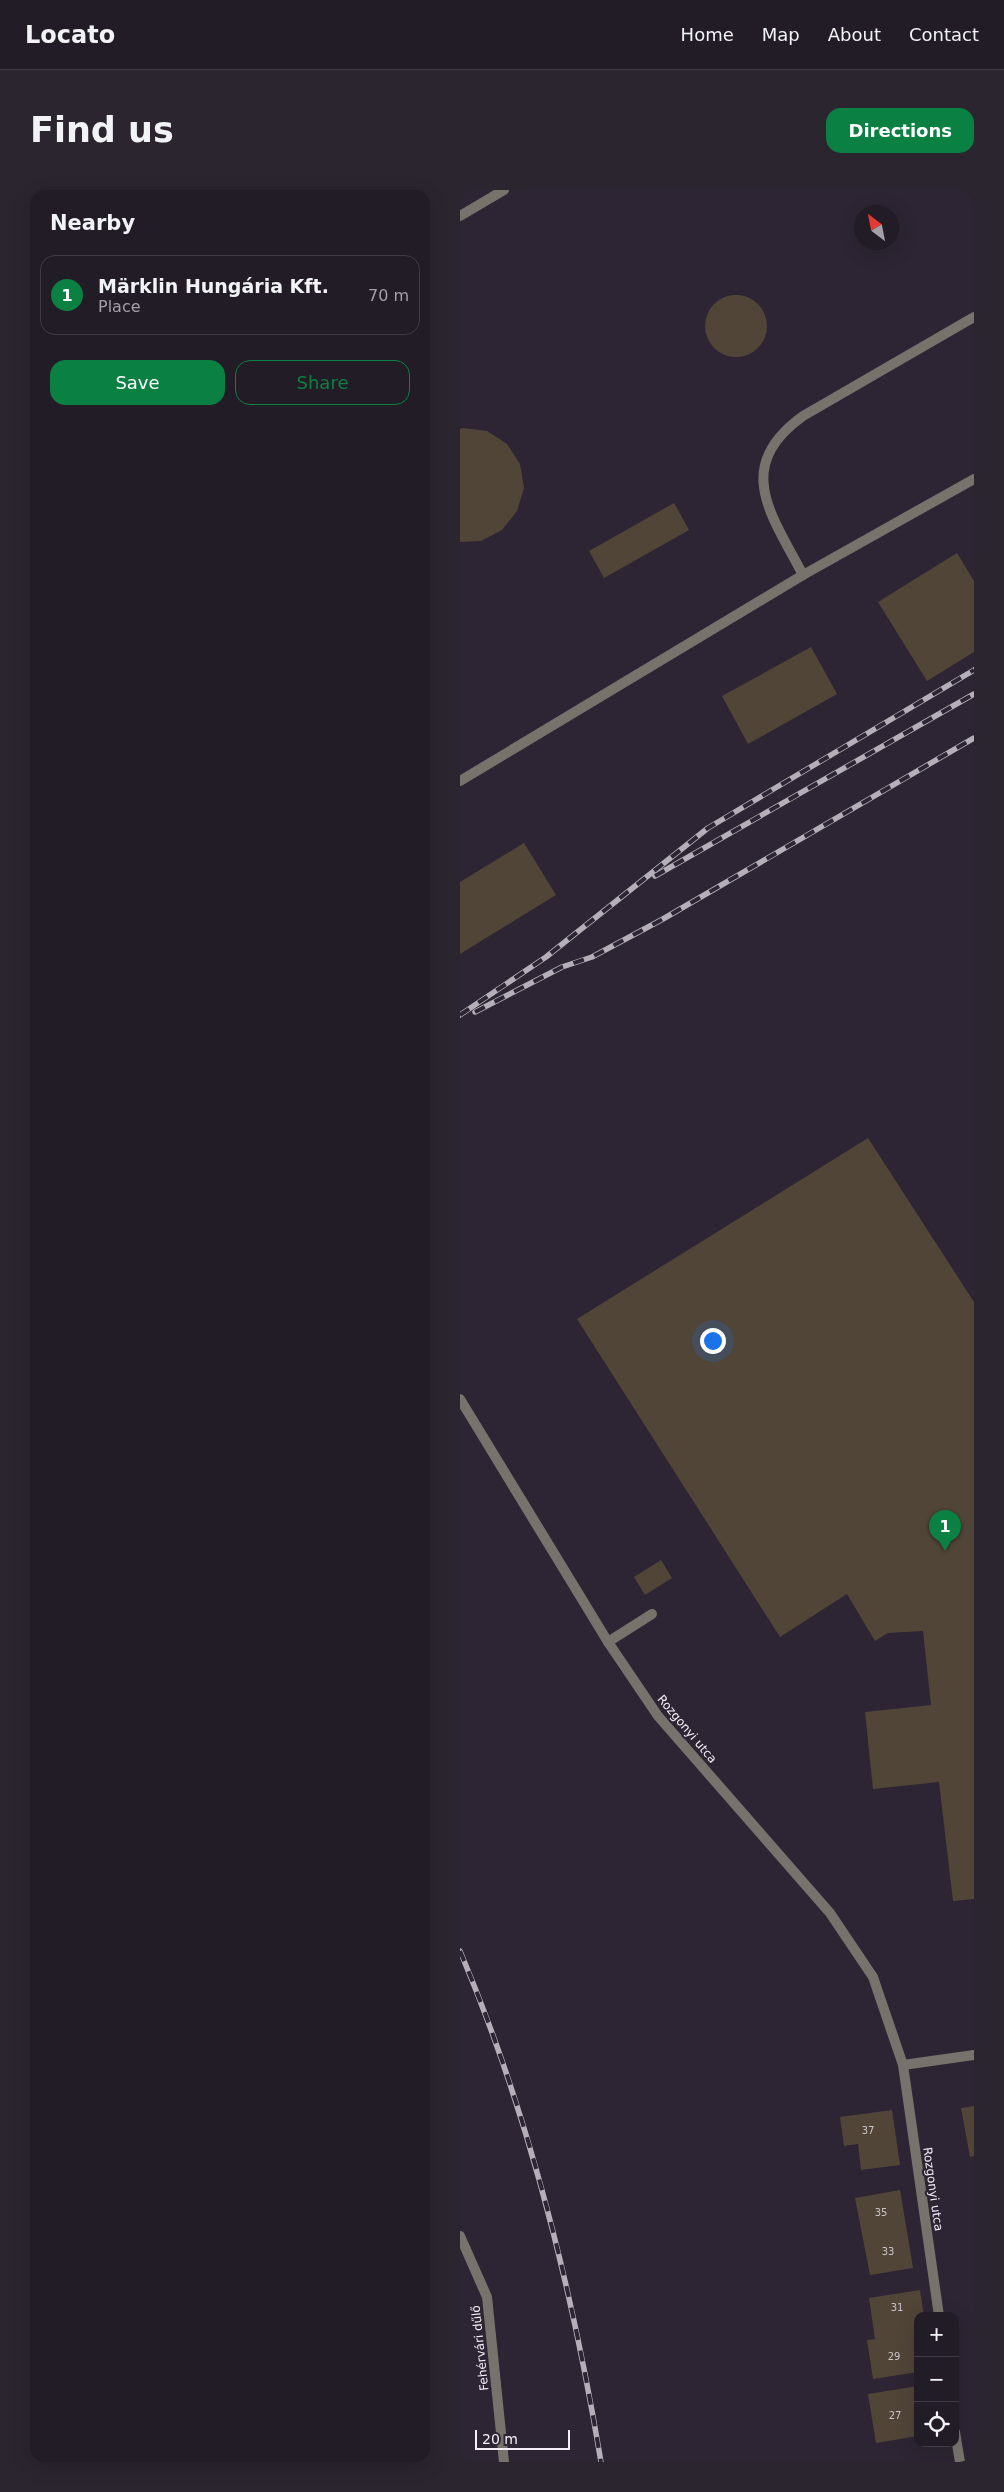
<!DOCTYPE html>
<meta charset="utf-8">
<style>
body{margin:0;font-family:"DejaVu Sans",sans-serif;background:#2a252e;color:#f1f3f6}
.controls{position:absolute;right:15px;bottom:15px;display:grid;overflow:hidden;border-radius:10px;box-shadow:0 5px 20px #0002}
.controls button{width:45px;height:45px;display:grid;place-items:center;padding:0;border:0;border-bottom:1px solid #3f3a43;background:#221c26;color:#f1f3f6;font:25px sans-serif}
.compass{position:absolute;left:394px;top:15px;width:45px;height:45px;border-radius:50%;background:#221c26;box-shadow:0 5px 20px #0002;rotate:328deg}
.scale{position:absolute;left:15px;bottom:12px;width:95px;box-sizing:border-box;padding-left:5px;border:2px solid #f4eff8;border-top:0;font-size:14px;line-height:18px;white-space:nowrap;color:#f4eff8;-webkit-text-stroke:4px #2d2533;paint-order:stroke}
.you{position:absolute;left:252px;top:1150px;width:18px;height:18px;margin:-12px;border:4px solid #fff;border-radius:50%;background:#1a73e8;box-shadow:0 0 0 8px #1a73e833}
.badge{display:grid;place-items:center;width:32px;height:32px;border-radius:50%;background:#0b8043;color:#fff;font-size:16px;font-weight:700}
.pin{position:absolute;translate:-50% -41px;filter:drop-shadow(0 1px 2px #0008)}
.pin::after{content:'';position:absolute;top:26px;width:18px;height:15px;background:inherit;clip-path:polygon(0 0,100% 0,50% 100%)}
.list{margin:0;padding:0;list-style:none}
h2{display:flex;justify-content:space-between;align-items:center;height:65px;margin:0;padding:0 20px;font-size:21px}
h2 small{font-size:16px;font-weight:400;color:#a2a1a7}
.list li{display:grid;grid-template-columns:32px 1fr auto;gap:15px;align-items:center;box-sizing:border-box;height:80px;margin:0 10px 10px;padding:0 10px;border:1px solid #3f3a43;border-radius:15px}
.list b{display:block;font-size:19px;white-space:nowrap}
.list p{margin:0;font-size:16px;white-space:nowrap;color:#a2a1a7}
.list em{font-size:16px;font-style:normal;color:#a2a1a7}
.actions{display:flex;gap:10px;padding:15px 20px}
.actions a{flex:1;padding:11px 0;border:1px solid #0b8043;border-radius:15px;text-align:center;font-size:18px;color:#0b8043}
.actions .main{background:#0b8043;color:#fff}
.icon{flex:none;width:28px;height:28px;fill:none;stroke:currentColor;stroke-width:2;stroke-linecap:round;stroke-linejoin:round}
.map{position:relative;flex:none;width:514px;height:2272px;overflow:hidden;border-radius:15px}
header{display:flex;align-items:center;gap:30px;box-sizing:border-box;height:70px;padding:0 25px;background:#221c26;border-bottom:1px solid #3f3a43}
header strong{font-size:24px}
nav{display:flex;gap:28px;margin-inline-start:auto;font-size:18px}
.intro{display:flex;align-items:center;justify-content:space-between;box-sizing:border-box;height:120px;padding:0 30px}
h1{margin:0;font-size:35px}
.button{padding:12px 22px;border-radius:15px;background:#0b8043;color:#fff;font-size:18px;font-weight:700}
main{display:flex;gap:30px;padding:0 30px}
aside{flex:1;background:#221c26;border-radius:15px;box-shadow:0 5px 20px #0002}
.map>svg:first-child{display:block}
.building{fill:#514538}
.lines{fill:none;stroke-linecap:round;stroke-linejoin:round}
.lane{stroke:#77736c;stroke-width:10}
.street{stroke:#77736c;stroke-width:10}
.rail-casing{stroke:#b5afba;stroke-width:5.5}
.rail{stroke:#2d2533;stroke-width:4;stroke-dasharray:11;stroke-linecap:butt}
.labels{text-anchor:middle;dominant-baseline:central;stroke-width:4.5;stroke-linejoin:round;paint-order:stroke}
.number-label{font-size:10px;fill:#cbc4c8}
.street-label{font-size:12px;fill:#f4eff8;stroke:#2d2533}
</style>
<header>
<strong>Locato</strong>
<nav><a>Home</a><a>Map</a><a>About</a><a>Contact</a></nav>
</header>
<div class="intro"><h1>Find us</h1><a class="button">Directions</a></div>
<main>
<aside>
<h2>Nearby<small></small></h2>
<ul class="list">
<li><span class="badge">1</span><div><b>Märklin Hungária Kft.</b><p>Place</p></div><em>70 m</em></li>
</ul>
<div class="actions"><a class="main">Save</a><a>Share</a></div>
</aside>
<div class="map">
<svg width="514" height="2272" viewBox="0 0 514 2272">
<rect width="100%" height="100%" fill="#2d2533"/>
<g class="building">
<circle cx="276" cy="136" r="31"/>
<polygon points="3,238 27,241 47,254 60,274 64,298 57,321 42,340 21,351 0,352 0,239"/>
<polygon points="214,313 229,340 144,388 129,361"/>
<polygon points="497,363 514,391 514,462 467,491 418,412"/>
<polygon points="351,457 377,504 288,554 262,506"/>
<polygon points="64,653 96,705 0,764 0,692"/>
<polygon points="408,948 514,1112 514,1709 493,1711 479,1592 413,1599 405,1522 471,1515 463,1441 428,1443 415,1451 387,1404 320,1447 117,1129"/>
<polygon points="201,1370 212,1388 185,1405 174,1387"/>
<polygon points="514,1916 514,1966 510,1967 501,1918"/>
<polygon points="432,1920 440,1975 401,1980 398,1954 384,1956 380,1927"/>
<polygon points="440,2000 453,2078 410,2085 395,2008"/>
<polygon points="460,2100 464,2126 458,2126 458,2182 413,2189 407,2150 415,2149 409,2108"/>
<polygon points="458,2196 458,2246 416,2253 408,2204"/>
</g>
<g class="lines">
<g class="lane">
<polyline points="0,26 44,0"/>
<path d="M343,385C312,325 272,277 343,226L514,127"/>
<polyline points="0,591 343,385 514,289"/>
<polyline points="148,1452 192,1424"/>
</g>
<g class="street">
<polyline points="0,1209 148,1452 198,1526 370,1723 413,1787 443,1875 479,2126"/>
<polyline points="443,1875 514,1865"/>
<polyline points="0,2046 27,2107 44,2272"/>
<polyline points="495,2242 500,2272"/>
</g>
<defs>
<g id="rail">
<polyline points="195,686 514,504"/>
<polyline points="15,822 102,777 132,767 203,729 514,548"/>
<polyline points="0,825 86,767 248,638 514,480"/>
<path d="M0,1761C69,1924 112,2098 141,2272"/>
</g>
</defs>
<use href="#rail" class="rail-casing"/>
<use href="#rail" class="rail"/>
</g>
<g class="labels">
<g class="number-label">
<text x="408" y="1940">37</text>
<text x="421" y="2022">35</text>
<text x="428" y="2061">33</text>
<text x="437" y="2117">31</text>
<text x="434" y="2166">29</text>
<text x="435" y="2225">27</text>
</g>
<g class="street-label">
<text transform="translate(227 1539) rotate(50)">Rozgonyi utca</text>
<text transform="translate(473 1999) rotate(82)">Rozgonyi utca</text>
<text transform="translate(20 2158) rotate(-96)">Fehérvári dűlő</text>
</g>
</g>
</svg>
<div class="controls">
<button>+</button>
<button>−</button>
<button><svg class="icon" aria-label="locate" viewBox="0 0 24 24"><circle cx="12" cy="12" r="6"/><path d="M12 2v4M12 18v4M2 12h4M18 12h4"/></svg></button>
</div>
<svg class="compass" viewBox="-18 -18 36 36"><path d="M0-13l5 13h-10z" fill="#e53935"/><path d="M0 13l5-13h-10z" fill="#a2a1a7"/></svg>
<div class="scale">20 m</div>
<div class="you"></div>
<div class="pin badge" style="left:485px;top:1361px">1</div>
</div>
</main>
